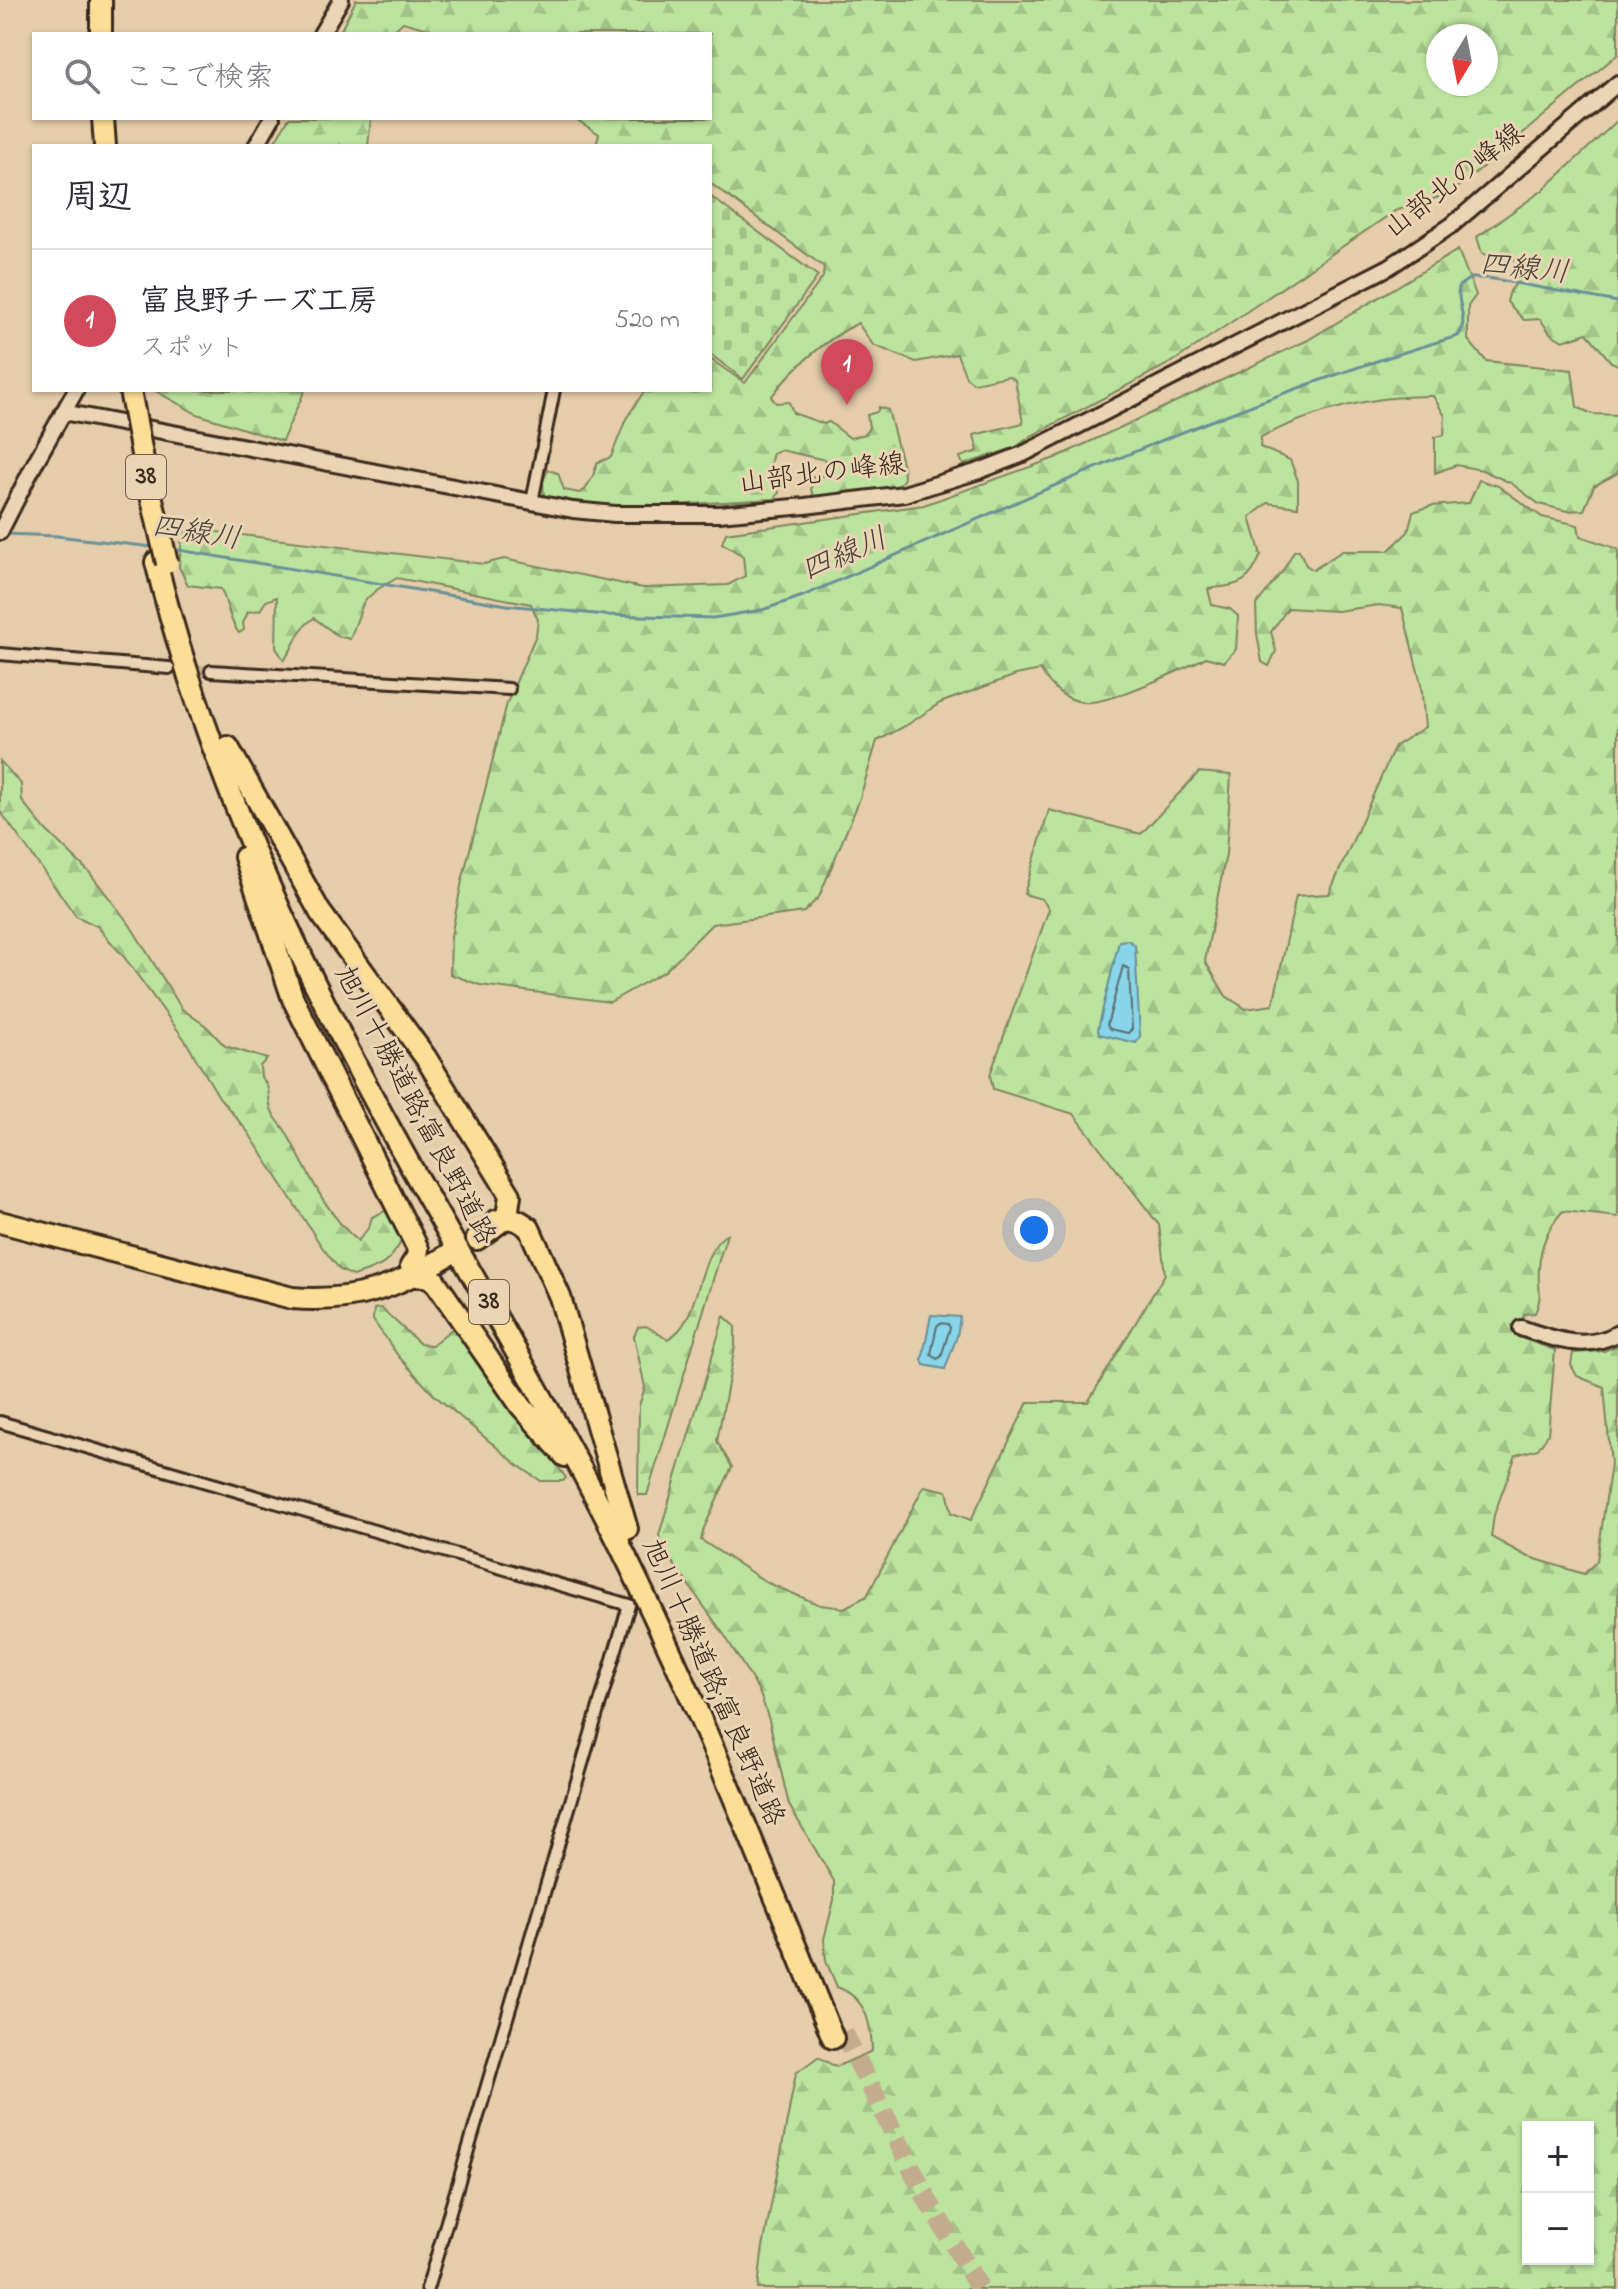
<!DOCTYPE html>
<html lang="ja">
<meta charset="utf-8">
<style>
body{margin:0;font-family:"Indie Flower","Klee One",sans-serif;background:#f7f7f7;color:#2b2b33}
.controls{position:absolute;right:24px;bottom:24px;display:grid;overflow:hidden;border-radius:0px;box-shadow:0 2px 6px #0004}
.controls button{width:72px;height:72px;display:grid;place-items:center;padding:0;border:0;border-bottom:2px solid #e1e1e2;background:#fff;color:#2b2b33;font:40px sans-serif}
.compass{position:absolute;left:1426px;top:24px;width:72px;height:72px;border-radius:50%;background:#fff;box-shadow:0 2px 6px #0004;rotate:190deg}
.you{position:absolute;left:1034px;top:1230px;width:28px;height:28px;margin:-20px;border:6px solid #fff;border-radius:50%;background:#1a73e8;box-shadow:0 0 0 12px #1a73e833}
.badge{display:grid;place-items:center;width:52px;height:52px;border-radius:50%;background:#d1495b;color:#fff;font-size:26px;font-weight:700}
.pin{position:absolute;translate:-50% -66px;filter:drop-shadow(0 2px 4px #0008)}
.pin::after{content:'';position:absolute;top:42px;width:28px;height:24px;background:inherit;clip-path:polygon(0 0,100% 0,50% 100%)}
.list{margin:0;padding:0;list-style:none}
h2{display:flex;justify-content:space-between;align-items:center;height:104px;margin:0;padding:0 32px;font-size:34px}
h2 small{font-size:26px;font-weight:400;color:#7c7c81}
.list li{display:grid;grid-template-columns:52px 1fr auto;gap:24px;align-items:center;box-sizing:border-box;height:144px;padding:0 32px;border-top:2px solid #e1e1e2}
.list b{display:block;font-size:30px;white-space:nowrap}
.list p{margin:0;font-size:26px;white-space:nowrap;color:#7c7c81}
.list em{font-size:26px;font-style:normal;color:#7c7c81}
.icon{flex:none;width:44px;height:44px;fill:none;stroke:currentColor;stroke-width:2;stroke-linecap:round;stroke-linejoin:round}
.map{position:relative;flex:none;width:1618px;height:2289px;overflow:hidden}
.search{position:absolute;background:#fff;box-shadow:0 2px 6px #0004;left:32px;top:32px;width:680px;height:88px;display:flex;align-items:center;gap:20px;box-sizing:border-box;padding:0 28px;border-radius:0px;color:#7c7c81;font-size:30px}
.panel{position:absolute;background:#fff;box-shadow:0 2px 6px #0004;left:32px;top:144px;width:680px;height:248px;border-radius:0px}
.map>svg:first-child{display:block}
.forest{fill:url(#forest-firs);stroke:#7c865e;stroke-width:2;fill-rule:evenodd}
.cemetery{fill:url(#cemetery-stones);stroke:#7c865e;stroke-width:2}
.water{fill:#88d4e8;stroke:#699097;stroke-width:2}
.lines{fill:none;stroke-linecap:round;stroke-linejoin:round}
.shore{stroke:#5a6e6f;stroke-width:2}
.stream{stroke:#699097;stroke-width:3}
.street-tunnel{stroke:#c3ac8e;stroke-width:10;stroke-dasharray:10 5;stroke-linecap:butt}
.highway-tunnel{stroke:#c3ac8e;stroke-width:20;stroke-dasharray:20 10;stroke-linecap:butt}
.street-casing{stroke:#3b2a1e;stroke-width:16}
.secondary-casing{stroke:#3b2a1e;stroke-width:20}
.highway-casing{stroke:#3b2a1e;stroke-width:26}
.street{stroke:#ebd4b4;stroke-width:10}
.secondary{stroke:#ebd4b4;stroke-width:14}
.highway{stroke:#fcde96;stroke-width:20}
.highway-bridge-casing{stroke:#3b2a1e;stroke-width:26;stroke-linecap:butt}
.highway-bridge{stroke:#fcde96;stroke-width:20}
.labels{text-anchor:middle;dominant-baseline:central;stroke-width:6;stroke-linejoin:round;paint-order:stroke}
.shield{fill:#ebd4b4;stroke:#705d4b;stroke-width:2}
.shield-label{font-size:26px;font-weight:bold;fill:#3b2a1e}
.street-label{font-size:28px;fill:#3b2a1e;stroke:#ebd4b4}
.water-label{font-size:30px;font-style:italic;fill:#47443c;stroke:#ebd4b4}
</style>
<div class="map">
<svg width="1618" height="2289" viewBox="0 0 1618 2289">
<defs>
<pattern id="forest-firs" width="22" height="20" patternUnits="userSpaceOnUse" patternTransform="scale(2)"><rect width="22" height="20" fill="#bce39e"/><path d="M5 1l3.5 6h-7zM16 11l3.5 6h-7z" fill="#a2c388"/></pattern>
<pattern id="cemetery-stones" width="16" height="16" patternUnits="userSpaceOnUse" patternTransform="scale(2)"><rect width="16" height="16" fill="#bce39e"/><path d="M2 7V4a2 2 0 0 1 4 0v3zM10 15v-3a2 2 0 0 1 4 0v3z" fill="#a2c388"/></pattern>
</defs>
<rect width="100%" height="100%" fill="#e5ccaa"/>
<filter id="ink" filterUnits="userSpaceOnUse"><feTurbulence type="fractalNoise" baseFrequency=".0125" numOctaves="2"/><feDisplacementMap in="SourceGraphic" scale="16" xChannelSelector="R" yChannelSelector="G"/><feConvolveMatrix kernelMatrix="1 2 1 2 8 2 1 2 1" color-interpolation-filters="sRGB"/></filter>
<g filter="url(#ink)">
<g class="forest">
<path d="M356,0H1618V54L1451,193L1395,211L1174,361L1031,436L1016,447L963,465L960,457L978,451L974,435L1023,423L1015,380L1008,376L974,383L966,377L957,354L916,362L873,345L858,323C824,341 795,366 771,397L776,403L789,402L793,413L824,424L829,422L850,438L866,434L869,427L867,415L877,412L879,407L888,410L903,467L904,478L898,487L875,495L815,498L811,490L813,477L831,475L834,468L830,461L780,450L773,453L768,472L779,492L775,499L621,508L544,498L543,481L548,470L558,473L564,490L579,493L585,490L593,476L597,463L611,457L626,419L645,390H710V359L745,383L823,277L824,267L710,183V146H596L599,134L574,118H710V34H446L403,22L390,34H339ZM1438,36H1486V84H1438Z"/>
<polygon points="289,118 371,118 368,146 272,146"/>
<polygon points="1618,120 1618,365 1611,362 1587,333 1563,341 1550,333 1540,319 1524,320 1507,302 1510,291 1531,265 1519,258 1502,262 1482,253 1477,237 1543,190"/>
<path d="M1458,250L1476,295L1468,306V340L1486,361L1572,370L1577,407L1592,414L1618,415V473L1594,486L1584,510L1567,511L1539,504L1511,483L1482,470L1456,465L1435,473V437L1444,435L1445,416L1433,396C1372,395 1316,410 1261,437L1260,447L1290,460L1298,481V507L1268,503L1250,517L1261,555C1248,586 1239,584 1208,589L1212,605L1230,609L1238,616L1236,649L1224,662L1206,657C1184,669 1105,706 1083,702C1062,699 1051,686 1040,670L1016,675L940,703L907,725L877,741L859,801L819,897L804,912L712,924L665,971L610,1002L480,985L450,974L451,936L462,881L507,703L536,635L538,620L531,604L397,578L378,589L364,601L350,639L338,636L314,618C295,631 298,642 284,660L276,648L277,597L266,601L260,610L248,612L243,623L244,630L239,633C229,621 228,604 221,589L188,585L179,567L183,528L484,564L504,559L643,588L728,585L745,576L743,556L722,543L726,533L924,505L1055,458L1306,341Z"/>
<polygon points="154,390 305,390 282,441 197,414"/>
<path d="M1479,480L1498,486L1542,517L1578,525L1580,536L1618,549V1217L1563,1211C1548,1227 1540,1247 1539,1269C1537,1288 1544,1293 1535,1313L1524,1314L1518,1337L1555,1350L1548,1434L1538,1449L1516,1455L1494,1515L1491,1537L1526,1556L1584,1574L1597,1561L1611,1464L1604,1387L1577,1376L1571,1365L1573,1353L1604,1351L1618,1345V2289H758L762,2253L796,2073L818,2057L836,2067L872,2051C871,2022 866,1998 837,1987L826,1961L824,1939L834,1900V1881L789,1805L769,1720L759,1691L725,1636L666,1553L659,1535L724,1316L735,1326V1347L717,1441L732,1467L704,1528L701,1540L768,1583L820,1605L844,1608L867,1596L924,1486L947,1491L952,1513L971,1520L1028,1402H1088L1165,1274L1159,1225L1074,1114L993,1089L990,1075L1049,909L1042,899L1024,894L1049,810L1141,834L1199,772L1231,775L1226,854L1205,961L1226,996L1246,1009L1273,1005L1296,896L1329,894L1395,746L1425,727L1421,684L1402,608L1379,605L1337,611L1288,608L1271,632L1276,651L1269,666L1262,662L1257,634L1256,605L1284,569L1294,551L1299,550L1306,565L1313,570L1342,551H1388L1408,532L1413,512L1431,506L1469,503ZM1528,2127H1588V2259H1528Z"/>
<path d="M0,761L21,784L22,801L45,829L89,872L130,925L182,1009L206,1026L225,1046L267,1059L260,1066L261,1077C273,1090 266,1097 272,1111C275,1119 282,1125 286,1132C307,1169 325,1214 358,1241L369,1227L372,1217L385,1211L404,1236C390,1264 382,1267 353,1276L340,1270L322,1247L248,1132L219,1097L185,1040L124,957L97,926L76,916L0,811Z"/>
<path d="M727,1234L647,1495H638L639,1406L645,1387L634,1336L638,1327L646,1326L667,1339C702,1324 695,1253 727,1234Z"/>
<polygon points="381,1308 420,1344 432,1345 454,1327 461,1332 566,1478 563,1481 541,1481 519,1466 433,1394 399,1357 373,1320 374,1309"/>
</g>
<polygon class="cemetery" points="710,196 818,276 743,379 710,354"/>
<g class="water">
<polygon points="1128,940 1135,945 1140,1036 1136,1043 1099,1034 1098,1029 1119,941"/>
<polygon points="931,1315 960,1317 957,1336 945,1369 924,1365 922,1360"/>
</g>
<g class="lines">
<g class="shore">
<polygon points="1123,966 1129,969 1132,1029 1128,1033 1110,1029 1107,1025"/>
<polygon points="940,1323 948,1324 950,1328 941,1357 937,1359 931,1354 937,1326"/>
</g>
<g class="stream">
<polyline points="6,534 57,536 153,547"/>
<path d="M173,549L507,605L605,615L713,618L762,610L803,596C1018,502 1232,401 1458,336C1470,322 1456,303 1459,286L1470,278H1488L1618,302"/>
</g>
<polyline class="street-tunnel" points="169,668 211,671"/>
<g class="highway-tunnel">
<polyline points="446,1247 470,1232"/>
<polyline points="843,2032 928,2201 980,2289"/>
</g>
<defs>
<g id="street">
<polyline points="532,502 554,390"/>
<polyline points="0,654 169,668"/>
<polyline points="211,671 509,689"/>
<polyline points="0,1422 629,1605 427,2289"/>
</g>
<g id="secondary">
<polyline points="321,34 341,0"/>
<polyline points="256,146 272,118"/>
<polyline points="63,412 506,497 573,510 615,514 719,514 805,506 904,494 979,471 1023,454 1389,267 1452,225 1618,83"/>
<polyline points="0,532 36,461 76,390"/>
<path d="M1521,1328C1554,1339 1586,1352 1618,1333"/>
</g>
<g id="highway">
<polyline points="101,34 101,0"/>
<polyline points="103,118 105,146"/>
<path d="M156,562C196,723 261,879 336,1026C413,1180 505,1325 585,1477C681,1658 755,1849 833,2038"/>
<polyline points="228,747 320,912 426,1058 510,1195 507,1217 477,1239"/>
<polyline points="245,857 293,999 418,1249 417,1257 411,1266"/>
<path d="M496,1221C510,1216 518,1219 529,1228L560,1297L627,1529"/>
<path d="M0,1222L292,1298C356,1303 396,1288 450,1254"/>
<polyline points="416,1276 427,1276 434,1280 521,1406 565,1456"/>
</g>
</defs>
<use href="#street" class="street-casing"/>
<use href="#secondary" class="secondary-casing"/>
<use href="#highway" class="highway-casing"/>
<use href="#street" class="street"/>
<use href="#secondary" class="secondary"/>
<use href="#highway" class="highway"/>
<defs>
<polyline id="highway-bridge" points="130,390 144,465 167,563"/>
</defs>
<use href="#highway-bridge" class="highway-bridge-casing"/>
<use href="#highway-bridge" class="highway-bridge"/>
</g>
</g>
<g class="labels">
<g class="shield">
<rect x="126" y="455" width="40" height="44" rx="6"/>
<rect x="469" y="1280" width="40" height="44" rx="6"/>
</g>
<g class="shield-label">
<text x="146" y="477">38</text>
<text x="489" y="1302">38</text>
</g>
<g class="street-label">
<text transform="translate(1455 182) rotate(-38)">山部北の峰線</text>
<text transform="translate(822 475) rotate(-7)">山部北の峰線</text>
<text transform="translate(414 1106) rotate(62)">旭川十勝道路;富良野道路</text>
<text transform="translate(712 1683) rotate(66)">旭川十勝道路;富良野道路</text>
</g>
<g class="water-label">
<text transform="translate(1524 270) rotate(6)">四線川</text>
<text transform="translate(196 534) rotate(9)">四線川</text>
<text transform="translate(845 556) rotate(-23)">四線川</text>
</g>
</g>
</svg>
<div class="controls">
<button>+</button>
<button>−</button>
</div>
<svg class="compass" viewBox="-18 -18 36 36"><path d="M0-13l5 13h-10z" fill="#e53935"/><path d="M0 13l5-13h-10z" fill="#7c7c81"/></svg>
<div class="you"></div>
<div class="pin badge" style="left:847px;top:405px">1</div>
<div class="search"><svg class="icon" aria-label="search" viewBox="0 0 24 24"><circle cx="10" cy="10" r="6"/><path d="M15 15l6 6"/></svg>ここで検索</div>
<section class="panel">
<h2>周辺<small></small></h2>
<ul class="list">
<li><span class="badge">1</span><div><b>富良野チーズ工房</b><p>スポット</p></div><em>520 m</em></li>
</ul>
</section>
</div>
